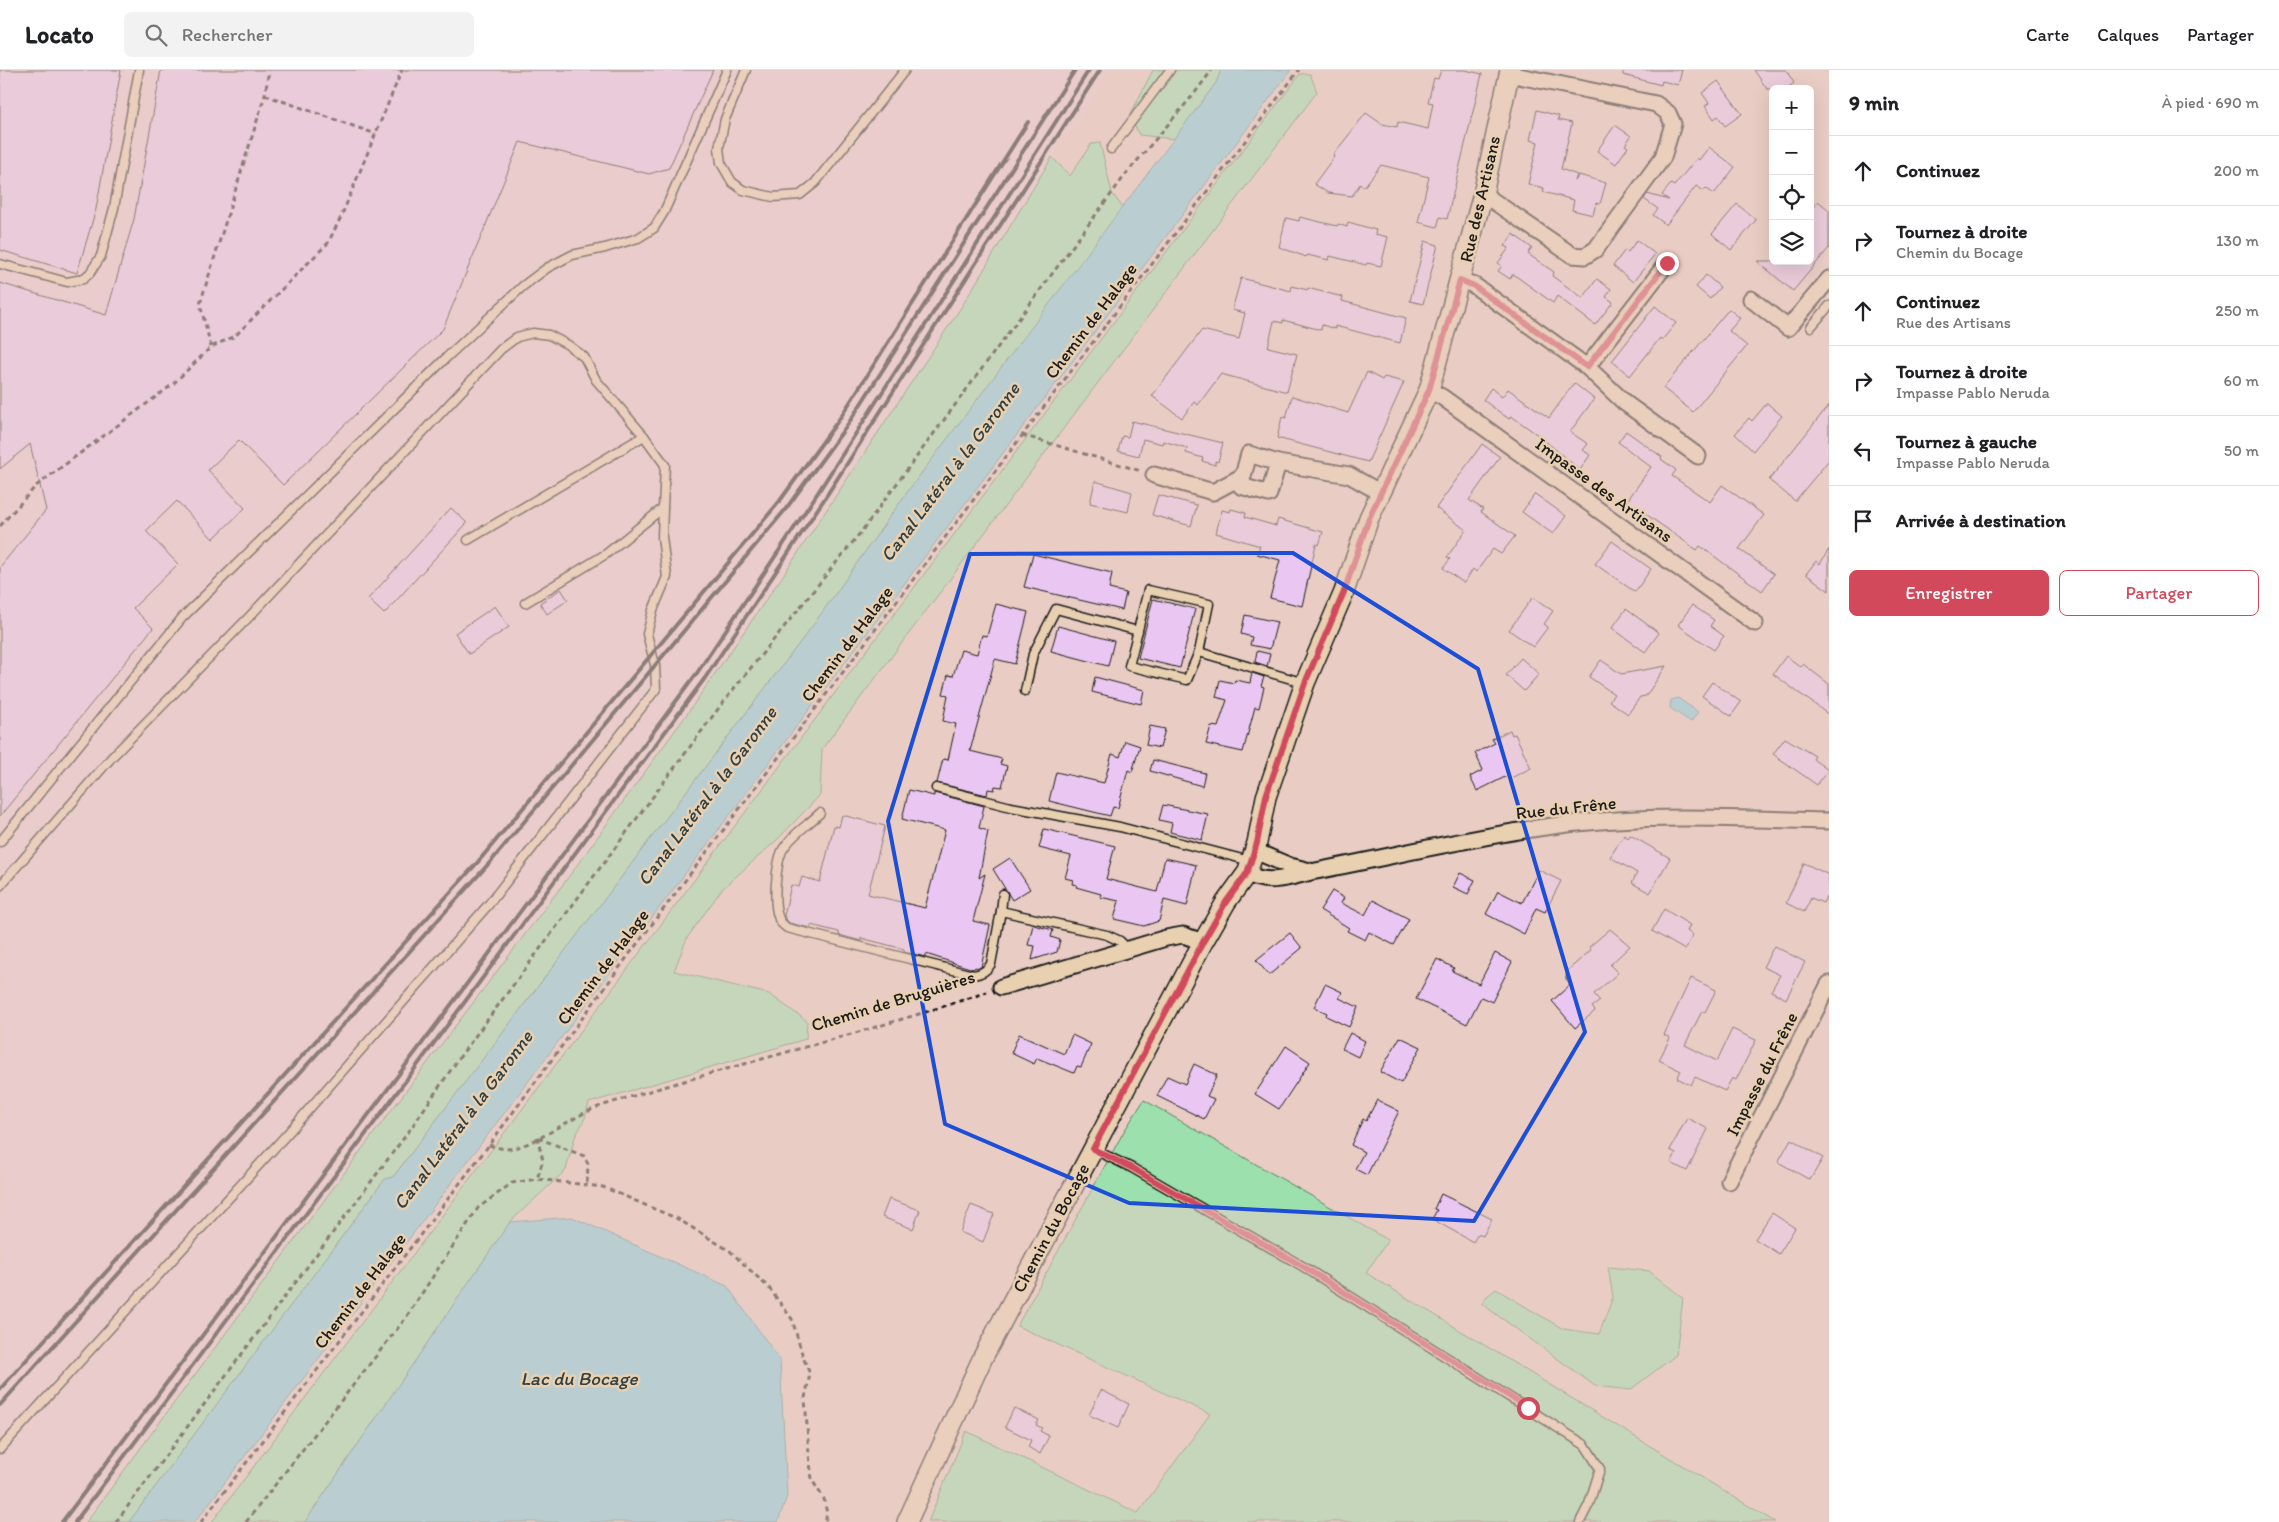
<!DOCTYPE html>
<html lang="fr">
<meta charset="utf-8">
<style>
body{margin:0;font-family:Itim,sans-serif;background:#f2f2f2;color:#202124}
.controls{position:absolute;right:15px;top:15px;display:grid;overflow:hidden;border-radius:8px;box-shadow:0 5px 20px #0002}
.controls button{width:45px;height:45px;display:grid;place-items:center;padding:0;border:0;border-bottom:1px solid #e0e0e0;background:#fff;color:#202124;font:25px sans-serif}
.stop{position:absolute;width:15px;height:15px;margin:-11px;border:4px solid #d1495b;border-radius:50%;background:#fff}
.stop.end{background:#d1495b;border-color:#fff;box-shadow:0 1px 5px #0008}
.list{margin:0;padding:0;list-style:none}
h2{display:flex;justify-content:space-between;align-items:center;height:65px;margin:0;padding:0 20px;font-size:21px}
h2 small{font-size:16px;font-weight:400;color:#757577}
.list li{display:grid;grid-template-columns:32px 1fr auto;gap:15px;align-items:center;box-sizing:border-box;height:70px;padding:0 20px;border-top:1px solid #e0e0e0}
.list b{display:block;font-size:19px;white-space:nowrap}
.list p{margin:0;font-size:16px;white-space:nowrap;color:#757577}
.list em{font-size:16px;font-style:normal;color:#757577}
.actions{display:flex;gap:10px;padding:15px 20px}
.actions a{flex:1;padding:11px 0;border:1px solid #d1495b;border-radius:8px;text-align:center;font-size:18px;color:#d1495b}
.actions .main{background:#d1495b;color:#fff}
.icon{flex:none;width:28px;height:28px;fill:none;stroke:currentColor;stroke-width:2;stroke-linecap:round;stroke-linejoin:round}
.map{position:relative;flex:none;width:1829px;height:1452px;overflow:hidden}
header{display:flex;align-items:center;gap:30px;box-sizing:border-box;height:70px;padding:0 25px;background:#fff;border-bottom:1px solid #e0e0e0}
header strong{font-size:24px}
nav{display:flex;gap:28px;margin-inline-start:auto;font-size:18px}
.search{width:350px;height:45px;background:#f2f2f2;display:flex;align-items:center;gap:12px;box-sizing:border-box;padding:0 18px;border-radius:8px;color:#757577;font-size:19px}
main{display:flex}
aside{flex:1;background:#fff}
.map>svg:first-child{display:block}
.built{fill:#e9cbd2}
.green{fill:#9ce1ad;stroke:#5c7e64}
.water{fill:#81cfdf;stroke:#598791}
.building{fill:#eac7f2;stroke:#1c1c1c}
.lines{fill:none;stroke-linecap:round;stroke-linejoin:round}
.service-casing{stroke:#1c1c1c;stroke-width:11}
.minor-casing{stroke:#1c1c1c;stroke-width:19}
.tertiary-casing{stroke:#1c1c1c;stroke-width:22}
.path{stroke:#1c1c1c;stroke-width:3;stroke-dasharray:5 4;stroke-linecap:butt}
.service{stroke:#e8d0b1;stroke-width:8}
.minor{stroke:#e8d0b1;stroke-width:15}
.tertiary{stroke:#e8d0b1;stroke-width:19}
.rail{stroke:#1c1c1c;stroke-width:4}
.route{stroke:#d1495b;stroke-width:6}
.marked{fill:none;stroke:#1d4ed8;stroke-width:4;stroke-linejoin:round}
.labels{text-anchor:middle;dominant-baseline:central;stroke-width:5;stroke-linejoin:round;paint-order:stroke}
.street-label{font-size:18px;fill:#1c1c1c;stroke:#e8d0b1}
.water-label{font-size:19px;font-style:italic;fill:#304043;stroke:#e8d0b1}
</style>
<header>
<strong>Locato</strong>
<div class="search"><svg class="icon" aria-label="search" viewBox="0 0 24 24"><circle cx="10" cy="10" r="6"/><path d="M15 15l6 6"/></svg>Rechercher</div>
<nav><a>Carte</a><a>Calques</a><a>Partager</a></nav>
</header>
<main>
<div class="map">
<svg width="1829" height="1452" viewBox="0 0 1829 1452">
<rect width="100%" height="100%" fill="#e9cdc4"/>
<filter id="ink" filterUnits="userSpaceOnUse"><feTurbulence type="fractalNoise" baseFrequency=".02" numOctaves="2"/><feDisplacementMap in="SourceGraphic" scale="10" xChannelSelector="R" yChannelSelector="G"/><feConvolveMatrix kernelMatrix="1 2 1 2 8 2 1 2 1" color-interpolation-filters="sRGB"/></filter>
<g filter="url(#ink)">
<polygon class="built" points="0,0 1111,0 1052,87 962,236 784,504 687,644 567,809 362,1079 86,1452 0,1452"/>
<g class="green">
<polygon points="1153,0 1221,0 1216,13 1174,69 1139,65 1130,45"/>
<polygon points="1300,4 1310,4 1317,22 822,679 820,725 778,769 722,819 687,868 674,901 769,924 807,951 806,969 589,1033 585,1048 575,1067 566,1100 510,1152 305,1452 212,1452"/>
<polygon points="1100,73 1112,123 1123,138 908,421 814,554 393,1107 385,1109 129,1452 86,1452 362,1079 567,809 687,644 784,504 962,236 1052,87 1070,106 1091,74"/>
<polygon points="1144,1030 1388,1170 1366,1203 1775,1452 928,1452 966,1361 1138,1443 1210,1344 1017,1256 1123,1063"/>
<polygon points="1608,1197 1649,1201 1683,1228 1676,1285 1630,1320 1595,1316 1482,1234 1486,1227 1496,1219 1563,1259 1599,1264 1613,1227"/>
</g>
<g class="water">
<polygon points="1221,0 1291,0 1072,292 195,1452 129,1452 385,1109 393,1107 814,554 908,421 1216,13"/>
<polygon points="1678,628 1698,642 1691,652 1670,638 1671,630"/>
<polygon points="572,1147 727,1216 780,1290 787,1426 778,1452 305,1452 510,1152"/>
</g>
<g class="building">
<polygon points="0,0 121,0 96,139 77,203 0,180"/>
<polygon points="161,0 713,0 669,98 649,104 520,72 443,259 283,415 239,370 208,400 245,438 213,469 177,431 146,461 178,494 133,538 153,558 0,746 0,497 46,440 30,374 0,399 0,213 106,245 134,149"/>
<polygon points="1441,0 1465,0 1482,4 1447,149 1440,147 1437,157 1418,152 1429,107 1381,95 1364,117 1360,114 1352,126 1328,123 1314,114 1334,87 1333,85 1366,43 1382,54 1397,57 1398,52 1428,59 1433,33 1428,32 1434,8 1438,9"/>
<polygon points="1623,0 1682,0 1678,15 1662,11 1661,15 1623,5"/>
<polygon points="1754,0 1786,0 1794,13 1786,19 1767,19"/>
<polygon points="1718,11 1742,44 1725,56 1718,46 1714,49 1705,36 1709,33 1702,23"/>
<polygon points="1537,40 1559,46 1558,50 1572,53 1561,99 1577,105 1575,111 1579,105 1606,113 1600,134 1596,133 1593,145 1572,140 1574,130 1543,122 1544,118 1528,114 1538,72 1530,70"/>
<polygon points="1615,55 1631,66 1625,75 1628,77 1616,94 1597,81"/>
<polygon points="1709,77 1735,97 1714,124 1706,118 1704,121 1696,116 1666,155 1653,145 1658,139 1644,129 1647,124 1669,130 1662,125 1671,114 1674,116 1697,88 1699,90"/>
<polygon points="1818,131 1829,140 1829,178 1793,221 1757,191 1810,191 1810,141"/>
<polygon points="1737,134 1756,150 1731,180 1712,164"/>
<polygon points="1300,147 1337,156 1338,154 1347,157 1348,152 1376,160 1375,164 1388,167 1381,196 1367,193 1366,195 1330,186 1329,190 1307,185 1306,187 1279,177 1286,148 1299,151"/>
<polygon points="1513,164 1532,178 1528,184 1554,202 1552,206 1583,228 1597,209 1611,219 1606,227 1613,232 1595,255 1557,226 1553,233 1513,204 1510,209 1498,201 1502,196 1498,193 1509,178 1505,176"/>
<polygon points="1637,170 1655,184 1633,212 1613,196 1625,180 1628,182"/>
<polygon points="1425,171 1438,175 1423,234 1410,231"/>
<polygon points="1706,205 1720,217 1710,229 1696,217"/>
<polygon points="1241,208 1291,221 1292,216 1307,220 1308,218 1315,220 1343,227 1342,231 1406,248 1400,273 1335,256 1335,259 1322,255 1321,260 1283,250 1283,253 1274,251 1268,277 1297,284 1287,322 1221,304 1198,335 1194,332 1182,348 1152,326 1202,260 1239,269 1245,243 1232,240"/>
<polygon points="1655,236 1676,253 1662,270 1660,268 1630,306 1612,291"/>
<polygon points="1729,239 1740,248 1729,261 1747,276 1693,342 1663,318"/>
<polygon points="1367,302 1382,310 1384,307 1404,312 1368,392 1277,368 1282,347 1286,348 1292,326 1348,343"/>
<polygon points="1574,313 1594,329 1570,362 1588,374 1583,380 1590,385 1580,400 1538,365 1511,346 1509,349 1483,330 1491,318 1502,327 1508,319 1549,348"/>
<polygon points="1767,333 1782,346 1753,381 1735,364 1749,348 1752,351"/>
<polygon points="1829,335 1829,390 1795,431 1769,410"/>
<polygon points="1132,351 1223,373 1218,392 1215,391 1215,395 1202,391 1203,388 1186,383 1187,378 1163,371 1162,374 1143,369 1139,386 1118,381 1122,366 1128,367"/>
<polygon points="1626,361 1662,387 1661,389 1676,400 1672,406 1710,432 1722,415 1764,445 1739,479 1774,504 1762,521 1700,476 1697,480 1627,431 1651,397 1618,372"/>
<polygon points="1482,374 1500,387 1469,430 1483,439 1481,442 1515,466 1501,484 1493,479 1476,502 1473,499 1464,513 1443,498 1450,489 1447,487 1466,460 1436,438"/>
<polygon points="1095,411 1132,422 1128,442 1090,433"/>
<polygon points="1535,424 1566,446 1553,464 1522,442"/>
<polygon points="1158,425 1197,435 1191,456 1152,445"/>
<polygon points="451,438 467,453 384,544 368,529"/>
<polygon points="1231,439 1246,443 1245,447 1276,456 1278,449 1323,462 1319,475 1316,474 1302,536 1270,528 1280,490 1257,484 1260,476 1216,463 1222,440 1230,442"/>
<polygon points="1612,471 1651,499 1635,522 1595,494"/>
<polygon points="1829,479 1829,521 1806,504 1816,491 1820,494"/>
<polygon points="1033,484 1112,503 1109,519 1126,523 1122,540 1024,517"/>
<polygon points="561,519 568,530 547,544 540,533"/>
<polygon points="1533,527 1553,541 1544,554 1548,557 1533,577 1509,560"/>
<polygon points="1153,529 1195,539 1180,598 1138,588"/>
<polygon points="996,534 1028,542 1015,594 995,589 970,681 1002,689 1000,694 1007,696 1002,717 995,716 994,720 988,719 987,725 937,713 943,689 948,690 956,654 943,651 948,625 943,624 948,605 953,606 961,580 977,584 982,565 987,566"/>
<polygon points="1692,535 1714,550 1710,556 1724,566 1714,580 1678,555"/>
<polygon points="495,536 509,557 469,584 455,563"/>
<polygon points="1626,539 1659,563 1645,582 1612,558"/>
<polygon points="1245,545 1277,552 1270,579 1250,575 1252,567 1241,564"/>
<polygon points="1058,556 1114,571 1108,596 1051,581"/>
<polygon points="1257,581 1270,584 1267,596 1255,592"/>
<polygon points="1786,586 1801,597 1803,594 1829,614 1829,645 1773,604"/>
<polygon points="1521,588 1539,604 1524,621 1506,605"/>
<polygon points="1601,590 1621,604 1666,596 1646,626 1640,627 1628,644 1609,631 1614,624 1589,607"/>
<polygon points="1252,603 1264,607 1261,616 1264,617 1259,638 1255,637 1243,682 1206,674 1211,656 1218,657 1227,630 1216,627 1220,610 1234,613 1235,610 1250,613"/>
<polygon points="1095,607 1144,620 1141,634 1092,622"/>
<polygon points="1712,612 1741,632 1731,646 1702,626"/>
<polygon points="1150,656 1165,659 1160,678 1146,675"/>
<polygon points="1510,660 1512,665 1515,664 1531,698 1511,708 1509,705 1477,721 1470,707 1483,700 1475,683 1495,673 1492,669"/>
<polygon points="1785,668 1815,686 1813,689 1828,700 1817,715 1773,684"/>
<polygon points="1125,671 1140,676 1132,702 1128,700 1118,738 1113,737 1110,746 1049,731 1056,702 1104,713 1112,684 1120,687"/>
<polygon points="1153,690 1205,703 1202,716 1150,701"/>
<polygon points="909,720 934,726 934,723 984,736 979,758 988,761 979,808 985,804 973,851 990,855 981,897 979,898 975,897 973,899 926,884 926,887 904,882 904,879 861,868 861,871 839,865 839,862 811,855 810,858 789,853 784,846 791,815 799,817 802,807 820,812 834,756 839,757 842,745 885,756 868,824 925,838 945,760 902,749"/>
<polygon points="1163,735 1208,744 1202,770 1170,762 1172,753 1159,750"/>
<polygon points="1044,759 1115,776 1106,809 1157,822 1165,788 1196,795 1187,836 1164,830 1159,851 1144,856 1114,849 1119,831 1100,827 1101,824 1076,817 1077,815 1072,814 1073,810 1065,808 1071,786 1039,778"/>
<polygon points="1624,765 1628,768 1630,765 1670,788 1650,823 1632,813 1637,803 1610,787"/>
<polygon points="1010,788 1030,819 1012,830 993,799"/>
<polygon points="1804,793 1829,805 1829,829 1826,827 1823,833 1811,828 1804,842 1786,833"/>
<polygon points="1539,800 1561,811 1545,842 1536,838 1524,864 1486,844 1498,821 1522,833"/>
<polygon points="1460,803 1475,810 1468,824 1453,817"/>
<polygon points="1332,821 1344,828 1341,833 1365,845 1373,830 1409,849 1394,875 1369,862 1365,870 1347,861 1349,858 1320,840"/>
<polygon points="1664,839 1690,855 1687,861 1693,865 1685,880 1652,861"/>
<polygon points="1033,855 1053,860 1051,867 1060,870 1057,882 1032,890 1035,876 1028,875"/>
<polygon points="1610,859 1630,876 1610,895 1618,903 1594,924 1600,931 1592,937 1595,941 1575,958 1552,931 1570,915 1566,909 1567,901 1591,880 1589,877"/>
<polygon points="1290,863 1302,878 1269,905 1256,890"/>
<polygon points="1774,876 1805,892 1786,929 1771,921 1780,905 1763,897"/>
<polygon points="1495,883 1512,892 1492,932 1481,927 1467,954 1416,929 1437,889 1454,898 1452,901 1479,914"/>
<polygon points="1691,908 1716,920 1705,942 1702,941 1685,975 1717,991 1732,959 1756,970 1736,1010 1732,1008 1725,1021 1695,1007 1691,1015 1677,1008 1681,1001 1659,990 1670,968 1664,965"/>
<polygon points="1325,914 1342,922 1339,928 1358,937 1349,957 1326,946 1327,943 1314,937"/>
<polygon points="1350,963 1365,971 1358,987 1342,979"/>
<polygon points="1019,964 1064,984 1072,965 1091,974 1081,997 1077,996 1074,1003 1037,988 1034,994 1011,983"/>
<polygon points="1400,967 1421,977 1401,1013 1380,1002"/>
<polygon points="1286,976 1310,992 1279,1039 1255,1024"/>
<polygon points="1194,994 1217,1005 1207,1026 1214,1029 1204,1049 1157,1026 1167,1006 1185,1014"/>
<polygon points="1377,1030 1399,1041 1367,1105 1355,1099 1364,1082 1351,1075 1363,1049 1366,1051"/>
<polygon points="1687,1048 1708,1059 1687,1101 1671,1093 1676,1083 1670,1080"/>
<polygon points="1791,1069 1823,1088 1810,1110 1778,1092"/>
<polygon points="1441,1124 1492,1149 1483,1166 1478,1164 1473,1172 1432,1149 1437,1140 1434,1139"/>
<polygon points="889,1129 920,1140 913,1159 882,1147"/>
<polygon points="971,1135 994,1144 983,1172 960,1162"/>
<polygon points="1772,1143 1795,1158 1779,1184 1755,1169"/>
<polygon points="1101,1320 1129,1334 1118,1358 1089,1345"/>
<polygon points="1014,1338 1039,1350 1036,1355 1042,1358 1040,1361 1049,1366 1040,1384 1028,1377 1031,1370 1005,1357"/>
</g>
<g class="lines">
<defs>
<g id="service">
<polyline points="746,0 725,49 719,78 721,93 732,112 743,120 773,127 800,125 815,113 905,0"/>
<polyline points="1111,79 1170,0"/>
<polyline points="0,194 67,212 83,209 90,203 101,186 114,138 139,0"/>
<polyline points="1811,257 1829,236"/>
<polyline points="468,470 644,366"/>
<polyline points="1199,582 1209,534 1148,520 1129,596 1187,610 1199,582 1305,613"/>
<polyline points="1025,621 1033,584 1056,539 1138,561"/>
<polyline points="936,718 1011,737 1120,757 1250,791"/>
<path d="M820,743C808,755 790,766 782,781C776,794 773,833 778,846C779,852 783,855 787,858L973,905C981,904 987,901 991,894L1001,841L1107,865L1120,871L1128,879"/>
<polyline points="0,772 182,548 447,287 523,216 547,198 572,185 605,178 638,168 654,158 664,142 727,0"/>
<polyline points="0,816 112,687 249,547 501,279 517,267 533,263 549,265 568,275 584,287 596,310 644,366 665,395 663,438 606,484 525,533"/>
<polyline points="1001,841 1003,824"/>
<polyline points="1093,1079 1132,1098 1304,1197 1585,1375 1600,1399 1589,1434 1580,1452"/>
<polyline points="0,1379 288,1063 489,834 656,619 655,595 647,564 653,540 667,507 662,467 663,438"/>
</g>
<g id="minor">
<polyline points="1483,124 1572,185 1585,186 1596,179 1663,87 1673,54 1668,43 1656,34 1509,4"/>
<polyline points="1460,209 1475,216 1587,297 1625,333 1698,386"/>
<polyline points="1751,229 1788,258 1829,209"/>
<polyline points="1587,297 1667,193"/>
<polyline points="1429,320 1442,327 1755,553"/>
<polyline points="1154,405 1213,422 1243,406 1249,384 1278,393 1349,405 1381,423"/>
<polyline points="1243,406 1241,416 1269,424 1278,393"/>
<polyline points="1255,781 1290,796 1310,801"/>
<path d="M1247,803C1267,816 1290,807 1311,802C1389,787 1467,768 1545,757C1639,743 1735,749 1829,751"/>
<polyline points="1001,917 1166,868 1183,865 1203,872"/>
<polyline points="1729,1111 1829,914"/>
</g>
<polyline id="tertiary" points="907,1452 983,1287 1203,872 1226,832 1247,803 1257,773 1266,727 1305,613 1344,522 1369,448 1429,320 1483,124 1510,0"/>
</defs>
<use href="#service" class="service-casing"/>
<use href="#minor" class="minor-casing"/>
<use href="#tertiary" class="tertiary-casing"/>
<g class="path">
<polyline points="265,25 376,64"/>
<polyline points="211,277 200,234 265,25 269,0"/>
<polyline points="1022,365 1141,401"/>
<polyline points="0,456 36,416 172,315 211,277 235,266 328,173 341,147 402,0"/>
<polyline points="537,1067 543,1090 537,1109 603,1117 678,1149 730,1181 769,1218 792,1249 803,1287 810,1304 805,1328 809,1384 812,1410 824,1429 827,1444 825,1452"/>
<polyline points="538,1068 584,1086 588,1094 587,1115"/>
<path d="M489,1075C498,1078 506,1080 515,1078C546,1069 573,1045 604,1035C731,995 861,965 987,922"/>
<polyline points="116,1452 409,1061 459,988 724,631 861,462 1126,104 1194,24 1212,0"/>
<polyline points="201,1452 489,1075 628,886 1299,0"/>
<polyline points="246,1452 405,1249 478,1138 512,1113 537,1109"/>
</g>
<use href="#service" class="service"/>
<use href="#minor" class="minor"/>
<use href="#tertiary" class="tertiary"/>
<g class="rail">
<polyline points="0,1319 477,793 779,432 840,348 1028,52"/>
<polyline points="0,1335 493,789 785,440 848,354 1075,0"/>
<polyline points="62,1452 457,927 697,603 815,427 1089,0"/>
<polyline points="75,1452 464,933 705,608 823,431 1100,0"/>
</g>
</g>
</g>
<g class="lines" filter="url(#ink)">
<polyline class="route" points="1528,1338 1304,1197 1132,1098 1093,1079 1203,872 1226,832 1247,803 1257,773 1266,726 1305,613 1344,522 1369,448 1429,320 1460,210 1474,216 1587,297 1667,193"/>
</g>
<path d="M0 0H1829V1452H0ZM1293,483L1478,599L1585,962L1474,1151L1129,1133L945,1054L888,751L970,484Z" fill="#e9cdc4" fill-opacity=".55" fill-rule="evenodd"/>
<path class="marked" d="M1293,483L1478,599L1585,962L1474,1151L1129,1133L945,1054L888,751L970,484Z"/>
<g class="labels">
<g class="street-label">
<text transform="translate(1480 129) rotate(-77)">Rue des Artisans</text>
<text transform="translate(1091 251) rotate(-53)">Chemin de Halage</text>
<text transform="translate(1604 420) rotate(36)">Impasse des Artisans</text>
<text transform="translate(847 574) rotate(-53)">Chemin de Halage</text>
<text transform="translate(1566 738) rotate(-6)">Rue du Frêne</text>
<text transform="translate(603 897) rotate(-53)">Chemin de Halage</text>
<text transform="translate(893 931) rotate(-17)">Chemin de Bruguières</text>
<text transform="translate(1762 1004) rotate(-63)">Impasse du Frêne</text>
<text transform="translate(1051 1158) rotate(-62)">Chemin du Bocage</text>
<text transform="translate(360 1221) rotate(-53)">Chemin de Halage</text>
</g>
<g class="water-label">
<text transform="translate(950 402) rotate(-53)">Canal Latéral à la Garonne</text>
<text transform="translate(707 726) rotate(-53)">Canal Latéral à la Garonne</text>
<text transform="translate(463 1050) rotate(-53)">Canal Latéral à la Garonne</text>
<text x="579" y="1308">Lac du Bocage</text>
</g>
</g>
</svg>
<div class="controls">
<button>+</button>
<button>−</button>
<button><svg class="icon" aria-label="locate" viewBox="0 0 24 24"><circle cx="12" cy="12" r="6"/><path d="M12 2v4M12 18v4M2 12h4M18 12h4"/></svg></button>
<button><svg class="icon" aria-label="layers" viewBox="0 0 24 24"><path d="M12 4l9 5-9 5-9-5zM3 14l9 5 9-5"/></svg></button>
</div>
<div class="stop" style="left:1528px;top:1338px"></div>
<div class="stop end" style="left:1667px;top:193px"></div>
</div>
<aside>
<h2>9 min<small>À pied · 690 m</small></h2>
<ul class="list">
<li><svg class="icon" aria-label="ahead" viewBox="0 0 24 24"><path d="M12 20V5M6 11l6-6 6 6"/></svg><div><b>Continuez</b></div><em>200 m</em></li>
<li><svg class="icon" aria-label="right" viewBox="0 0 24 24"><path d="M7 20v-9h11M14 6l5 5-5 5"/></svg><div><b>Tournez à droite</b><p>Chemin du Bocage</p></div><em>130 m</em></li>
<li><svg class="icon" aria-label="ahead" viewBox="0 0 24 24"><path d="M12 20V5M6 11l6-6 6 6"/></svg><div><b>Continuez</b><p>Rue des Artisans</p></div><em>250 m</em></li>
<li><svg class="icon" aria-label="right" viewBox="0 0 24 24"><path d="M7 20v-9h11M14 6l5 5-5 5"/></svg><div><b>Tournez à droite</b><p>Impasse Pablo Neruda</p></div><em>60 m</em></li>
<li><svg class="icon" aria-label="left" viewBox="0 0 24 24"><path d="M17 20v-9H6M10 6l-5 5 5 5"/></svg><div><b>Tournez à gauche</b><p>Impasse Pablo Neruda</p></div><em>50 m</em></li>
<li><svg class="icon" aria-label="arrive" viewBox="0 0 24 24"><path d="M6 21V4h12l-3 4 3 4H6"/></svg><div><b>Arrivée à destination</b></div></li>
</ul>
<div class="actions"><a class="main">Enregistrer</a><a>Partager</a></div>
</aside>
</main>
